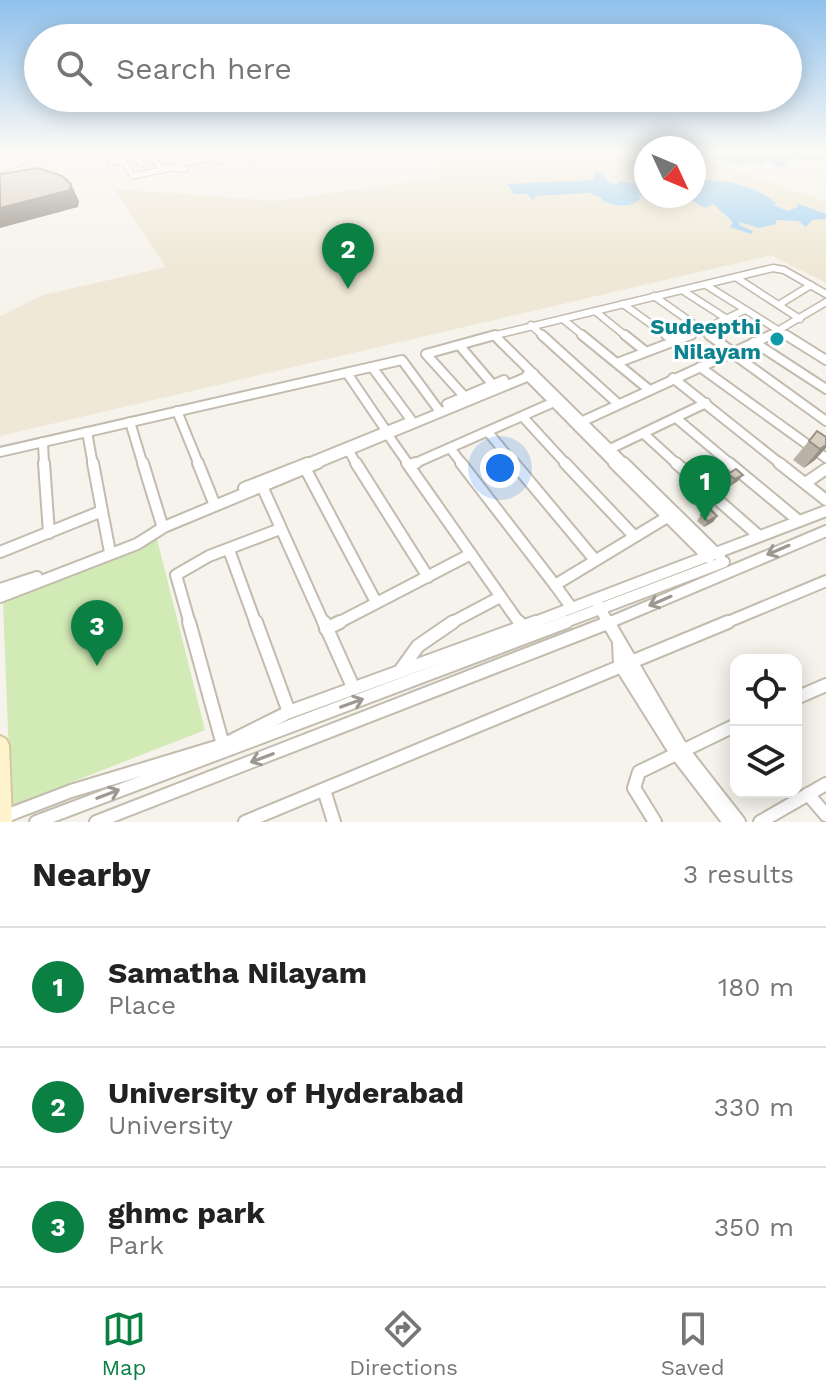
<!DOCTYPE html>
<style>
body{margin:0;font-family:"Work Sans",sans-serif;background:#f6f6f6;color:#222}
.controls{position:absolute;right:24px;bottom:24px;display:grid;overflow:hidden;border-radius:16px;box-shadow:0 4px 20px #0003}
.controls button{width:72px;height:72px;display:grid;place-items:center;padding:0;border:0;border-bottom:2px solid #e0e0e0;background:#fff;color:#222;font:40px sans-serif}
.compass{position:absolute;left:634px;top:136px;width:72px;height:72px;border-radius:50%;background:#fff;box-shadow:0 4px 20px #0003;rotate:134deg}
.you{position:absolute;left:500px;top:468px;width:28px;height:28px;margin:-20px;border:6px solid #fff;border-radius:50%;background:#1a73e8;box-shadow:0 0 0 12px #1a73e833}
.badge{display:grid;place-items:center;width:52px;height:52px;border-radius:50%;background:#0b8043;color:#fff;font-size:26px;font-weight:700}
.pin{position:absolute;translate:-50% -66px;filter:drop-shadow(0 2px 4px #0008)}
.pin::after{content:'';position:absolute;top:42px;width:28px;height:24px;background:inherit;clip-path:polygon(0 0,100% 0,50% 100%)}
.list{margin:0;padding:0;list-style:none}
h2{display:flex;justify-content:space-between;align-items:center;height:104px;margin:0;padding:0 32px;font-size:34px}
h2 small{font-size:26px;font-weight:400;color:#767676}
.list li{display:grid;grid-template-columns:52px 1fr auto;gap:24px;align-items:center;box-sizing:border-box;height:120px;padding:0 32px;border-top:2px solid #e0e0e0}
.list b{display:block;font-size:30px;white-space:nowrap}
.list p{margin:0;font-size:26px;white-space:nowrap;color:#767676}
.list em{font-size:26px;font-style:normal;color:#767676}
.icon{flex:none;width:44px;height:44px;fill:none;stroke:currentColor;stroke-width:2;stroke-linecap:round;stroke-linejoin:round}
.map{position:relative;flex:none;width:826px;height:822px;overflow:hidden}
.search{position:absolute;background:#fff;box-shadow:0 4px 20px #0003;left:24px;right:24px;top:24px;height:88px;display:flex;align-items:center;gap:20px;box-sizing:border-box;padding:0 28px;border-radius:44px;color:#767676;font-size:30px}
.sheet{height:464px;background:#fff}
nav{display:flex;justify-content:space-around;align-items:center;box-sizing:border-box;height:112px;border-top:2px solid #e0e0e0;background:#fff;font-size:22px;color:#767676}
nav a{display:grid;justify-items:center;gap:4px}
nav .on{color:#0b8043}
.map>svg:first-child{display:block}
.education{fill:#efe8d6}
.green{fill:#d2eab5}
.water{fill:#a9d4f2}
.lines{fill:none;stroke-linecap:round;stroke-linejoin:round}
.street-far4-casing{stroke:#c2bbae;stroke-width:7}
.street-far3-casing{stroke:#c2bbae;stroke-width:9}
.street-far2-casing{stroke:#c2bbae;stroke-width:12}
.street-far1-casing{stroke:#c2bbae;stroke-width:14}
.street-casing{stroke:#c2bbae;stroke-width:16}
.secondary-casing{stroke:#d6c79b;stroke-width:4}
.street-far4{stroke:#fff;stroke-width:5}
.street-far3{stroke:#fff;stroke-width:6}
.street-far2{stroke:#fff;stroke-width:8}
.street-far1{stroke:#fff;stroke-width:10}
.street{stroke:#fff;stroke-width:12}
.secondary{fill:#fff3cd;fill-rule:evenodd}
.wall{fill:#bab2a6}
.shaded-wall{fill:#979187}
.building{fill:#d8cfc1;stroke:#979187;stroke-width:2}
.oneway{stroke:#9c9892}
.culture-dot{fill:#0f9aa8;stroke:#fff;stroke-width:3}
.labels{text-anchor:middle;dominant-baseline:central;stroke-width:6;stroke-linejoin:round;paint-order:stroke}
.culture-label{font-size:22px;font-weight:bold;fill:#0d838f;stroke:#fff;text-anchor:end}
</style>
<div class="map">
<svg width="826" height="822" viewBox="0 0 826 822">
<rect width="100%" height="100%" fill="#f6f3ec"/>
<polygon class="education" points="442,152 646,152 646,196 694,196 694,155 826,202 826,283 771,255 0,436 0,316 43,295 166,267 114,189 277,201 441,177"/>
<polygon class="green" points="157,539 205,730 11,806 3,603"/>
<g class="water">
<path d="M714,152H817L824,159C809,164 799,155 785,160L788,165L779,168L765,158V164L750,162L741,165L718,159Z"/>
<path d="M594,172L601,173L610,183L618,184L619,181L646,185V194L638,195L640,199C629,209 615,206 602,201V198L590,193L536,196L533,201L527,194H514L507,184L593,180Z"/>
<path d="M694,180C720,178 756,185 776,203L774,205L787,211L798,207L796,203L826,214V219L812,220L806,227L798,221L776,220V224L759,228L740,222L739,225L753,231L751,234L730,227L733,222L713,204L705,208L685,196H694Z"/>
</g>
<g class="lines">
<defs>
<g id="street-far4">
<polyline points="79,152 81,156"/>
<polyline points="117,152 133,176 172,168 185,169"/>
<polyline points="132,152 141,164"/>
<polyline points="148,152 162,170"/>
<polyline points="207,152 220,162"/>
<polyline points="240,152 251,158"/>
<polyline points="39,160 64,152"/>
<polyline points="168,161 195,155"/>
<polyline points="110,163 122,160"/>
<polyline points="176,165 206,159"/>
<polyline points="0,176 24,168"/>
</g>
<g id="street-far3">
<polyline points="737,278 800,319"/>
<polyline points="706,285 789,337"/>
<polyline points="682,290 727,319"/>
<polyline points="654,296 712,337"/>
<polyline points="623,304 669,337"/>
<polyline points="780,304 811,285"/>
<polyline points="595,311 627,337"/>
<polyline points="564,320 585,337"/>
<polyline points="531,325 544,337"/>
<polyline points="488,337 773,268 784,270 826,294"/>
<polyline points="687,337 745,310"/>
<polyline points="767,337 826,302"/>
</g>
<g id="street-far2">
<polyline points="542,335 616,402"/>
<polyline points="582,335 647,388"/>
<polyline points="625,335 645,351"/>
<polyline points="666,335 676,342"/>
<polyline points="709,335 730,350"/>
<polyline points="786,335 826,360"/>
<polyline points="495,336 626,465"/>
<polyline points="754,342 826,389"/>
<polyline points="460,346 493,385"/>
<polyline points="732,353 826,421"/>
<polyline points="617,363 691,335"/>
<polyline points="372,367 412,421"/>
<polyline points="700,367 826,458"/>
<polyline points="347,373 385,429"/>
<polyline points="527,375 616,465"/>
<polyline points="673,378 782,465"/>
<polyline points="464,396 426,354 495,335"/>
<polyline points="447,404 504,380"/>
<polyline points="177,411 199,465"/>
<polyline points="523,417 567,465"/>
<polyline points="676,418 732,465"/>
<polyline points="583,421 771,335"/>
<polyline points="130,422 143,465"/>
<polyline points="87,432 93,465"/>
<polyline points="488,432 515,465"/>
<polyline points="644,434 678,465"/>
<polyline points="388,435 409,465"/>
<polyline points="43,442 44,465"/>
<polyline points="450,448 463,465"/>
<polyline points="608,450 706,403"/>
<polyline points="349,451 357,465"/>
<polyline points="0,452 402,360 438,409"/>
<polyline points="303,465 409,422"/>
<polyline points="313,465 534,374"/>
<polyline points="411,465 554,402"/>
</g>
<g id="street-far1">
<polyline points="44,463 49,533"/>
<polyline points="143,463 162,525"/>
<polyline points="198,463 214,503"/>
<polyline points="356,463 428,577"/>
<polyline points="407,463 520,624"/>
<polyline points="461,463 555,585 669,516"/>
<polyline points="514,463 595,560"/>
<polyline points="565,463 634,536"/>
<polyline points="614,463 709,558"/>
<polyline points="624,463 720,557"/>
<polyline points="676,463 759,536"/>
<polyline points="729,463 799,521"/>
<polyline points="779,463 826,500"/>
<polyline points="410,465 416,463"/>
<polyline points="305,468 376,602"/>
<polyline points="807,482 826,469"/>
<polyline points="262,486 324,624"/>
<polyline points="244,488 308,463"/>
<polyline points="102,511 110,552"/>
<polyline points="229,550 256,624"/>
<polyline points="0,552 102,511 93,463"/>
<polyline points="555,585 571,607"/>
<polyline points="0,589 37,577"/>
<polyline points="0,597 137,544 164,527 318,463"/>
<polyline points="598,605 609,624"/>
<polyline points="190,624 176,575 209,556 280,529"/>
<polyline points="336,624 471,554"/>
<polyline points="449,624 500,597"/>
<polyline points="530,624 826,511"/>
<polyline points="560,624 724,562"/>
<polyline points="606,624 826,531"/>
<polyline points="723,624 826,581"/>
</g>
<g id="street">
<polyline points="189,622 223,745"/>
<polyline points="256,622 289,712"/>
<polyline points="324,622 353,687"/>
<polyline points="519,622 521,625"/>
<polyline points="608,622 682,749 739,822"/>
<polyline points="326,629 340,622"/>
<polyline points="619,644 620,664 676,753 729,822"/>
<polyline points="400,671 418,646 453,622"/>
<polyline points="796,698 826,685"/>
<polyline points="324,790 334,822"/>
<polyline points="808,794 826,815"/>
<polyline points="3,817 71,791 223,745 289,712 536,622"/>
<polyline points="36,822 566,622"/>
<polyline points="96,822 610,622"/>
<polyline points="245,822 728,622"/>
<polyline points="655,822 634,788 639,772 736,725"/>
<polyline points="760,822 826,784"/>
</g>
<polygon id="secondary" points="0,736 6,739 9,745 12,822 0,822"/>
</defs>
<use href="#street-far4" class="street-far4-casing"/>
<use href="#street-far3" class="street-far3-casing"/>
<use href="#street-far2" class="street-far2-casing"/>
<use href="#street-far1" class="street-far1-casing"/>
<use href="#street" class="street-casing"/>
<use href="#secondary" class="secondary-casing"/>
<use href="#street-far4" class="street-far4"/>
<use href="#street-far3" class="street-far3"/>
<use href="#street-far2" class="street-far2"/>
<use href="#street-far1" class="street-far1"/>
<use href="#street" class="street"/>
<use href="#secondary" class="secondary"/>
</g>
<g class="wall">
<polygon points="817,431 826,437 815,460 804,468 793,460"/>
<polygon points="728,474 738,481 730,486 724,480"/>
<polygon points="701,515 717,516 713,522 704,527 697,521"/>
</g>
<g class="shaded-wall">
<polygon points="71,184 79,201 78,207 0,228 0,208"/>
<polygon points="826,445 826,448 815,460 804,468 820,449"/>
<polygon points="743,475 738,481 730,486 735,479"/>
<polygon points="717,516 713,522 704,527 708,521"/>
</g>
<g class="building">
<polygon points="38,168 62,176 71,184 70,190 0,208 0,174"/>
<polygon points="817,431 826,437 826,445 820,449 809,441"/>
<polygon points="736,469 743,475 735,479 728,474"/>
<polygon points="710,509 717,516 708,521 701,515"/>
</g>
<defs><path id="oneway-shaft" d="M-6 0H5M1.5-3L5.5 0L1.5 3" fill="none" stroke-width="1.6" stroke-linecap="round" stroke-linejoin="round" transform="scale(2)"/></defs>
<g class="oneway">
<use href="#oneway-shaft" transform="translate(778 550) rotate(157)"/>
<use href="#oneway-shaft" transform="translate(660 601) rotate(157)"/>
<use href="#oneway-shaft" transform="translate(352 703) rotate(-20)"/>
<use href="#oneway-shaft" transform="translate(262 758) rotate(159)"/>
<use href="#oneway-shaft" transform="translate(108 794) rotate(-21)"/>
</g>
<linearGradient id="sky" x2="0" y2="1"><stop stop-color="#8fc1ec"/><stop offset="0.57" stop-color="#fbfaf6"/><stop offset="1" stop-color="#fbfaf6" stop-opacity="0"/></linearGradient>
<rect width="826" height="267" fill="url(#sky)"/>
<circle class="culture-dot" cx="777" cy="339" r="8"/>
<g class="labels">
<g class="culture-label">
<text x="761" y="326">Sudeepthi<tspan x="761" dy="25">Nilayam</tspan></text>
</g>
</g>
</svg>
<div class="controls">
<button><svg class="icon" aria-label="locate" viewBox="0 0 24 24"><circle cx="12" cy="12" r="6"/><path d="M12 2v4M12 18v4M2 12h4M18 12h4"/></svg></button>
<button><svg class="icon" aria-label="layers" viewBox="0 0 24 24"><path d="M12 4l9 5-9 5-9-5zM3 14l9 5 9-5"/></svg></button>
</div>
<svg class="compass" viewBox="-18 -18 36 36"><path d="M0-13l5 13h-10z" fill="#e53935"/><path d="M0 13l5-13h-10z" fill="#767676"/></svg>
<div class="you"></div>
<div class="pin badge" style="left:705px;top:521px">1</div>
<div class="pin badge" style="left:348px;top:289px">2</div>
<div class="pin badge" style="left:97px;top:666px">3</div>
<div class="search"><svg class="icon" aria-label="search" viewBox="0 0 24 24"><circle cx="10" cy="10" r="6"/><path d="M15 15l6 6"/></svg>Search here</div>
</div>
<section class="sheet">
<h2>Nearby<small>3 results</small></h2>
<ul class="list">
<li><span class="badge">1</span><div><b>Samatha Nilayam</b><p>Place</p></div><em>180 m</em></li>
<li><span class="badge">2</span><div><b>University of Hyderabad</b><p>University</p></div><em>330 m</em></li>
<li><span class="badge">3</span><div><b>ghmc park</b><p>Park</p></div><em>350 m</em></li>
</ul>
</section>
<nav>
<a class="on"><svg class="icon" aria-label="map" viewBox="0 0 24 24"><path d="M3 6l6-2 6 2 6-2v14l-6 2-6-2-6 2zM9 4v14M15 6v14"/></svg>Map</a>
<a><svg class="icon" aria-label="directions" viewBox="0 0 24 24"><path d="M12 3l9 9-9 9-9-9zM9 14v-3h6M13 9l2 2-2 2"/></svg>Directions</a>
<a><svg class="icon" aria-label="saved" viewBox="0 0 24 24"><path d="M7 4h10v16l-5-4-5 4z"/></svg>Saved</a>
</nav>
